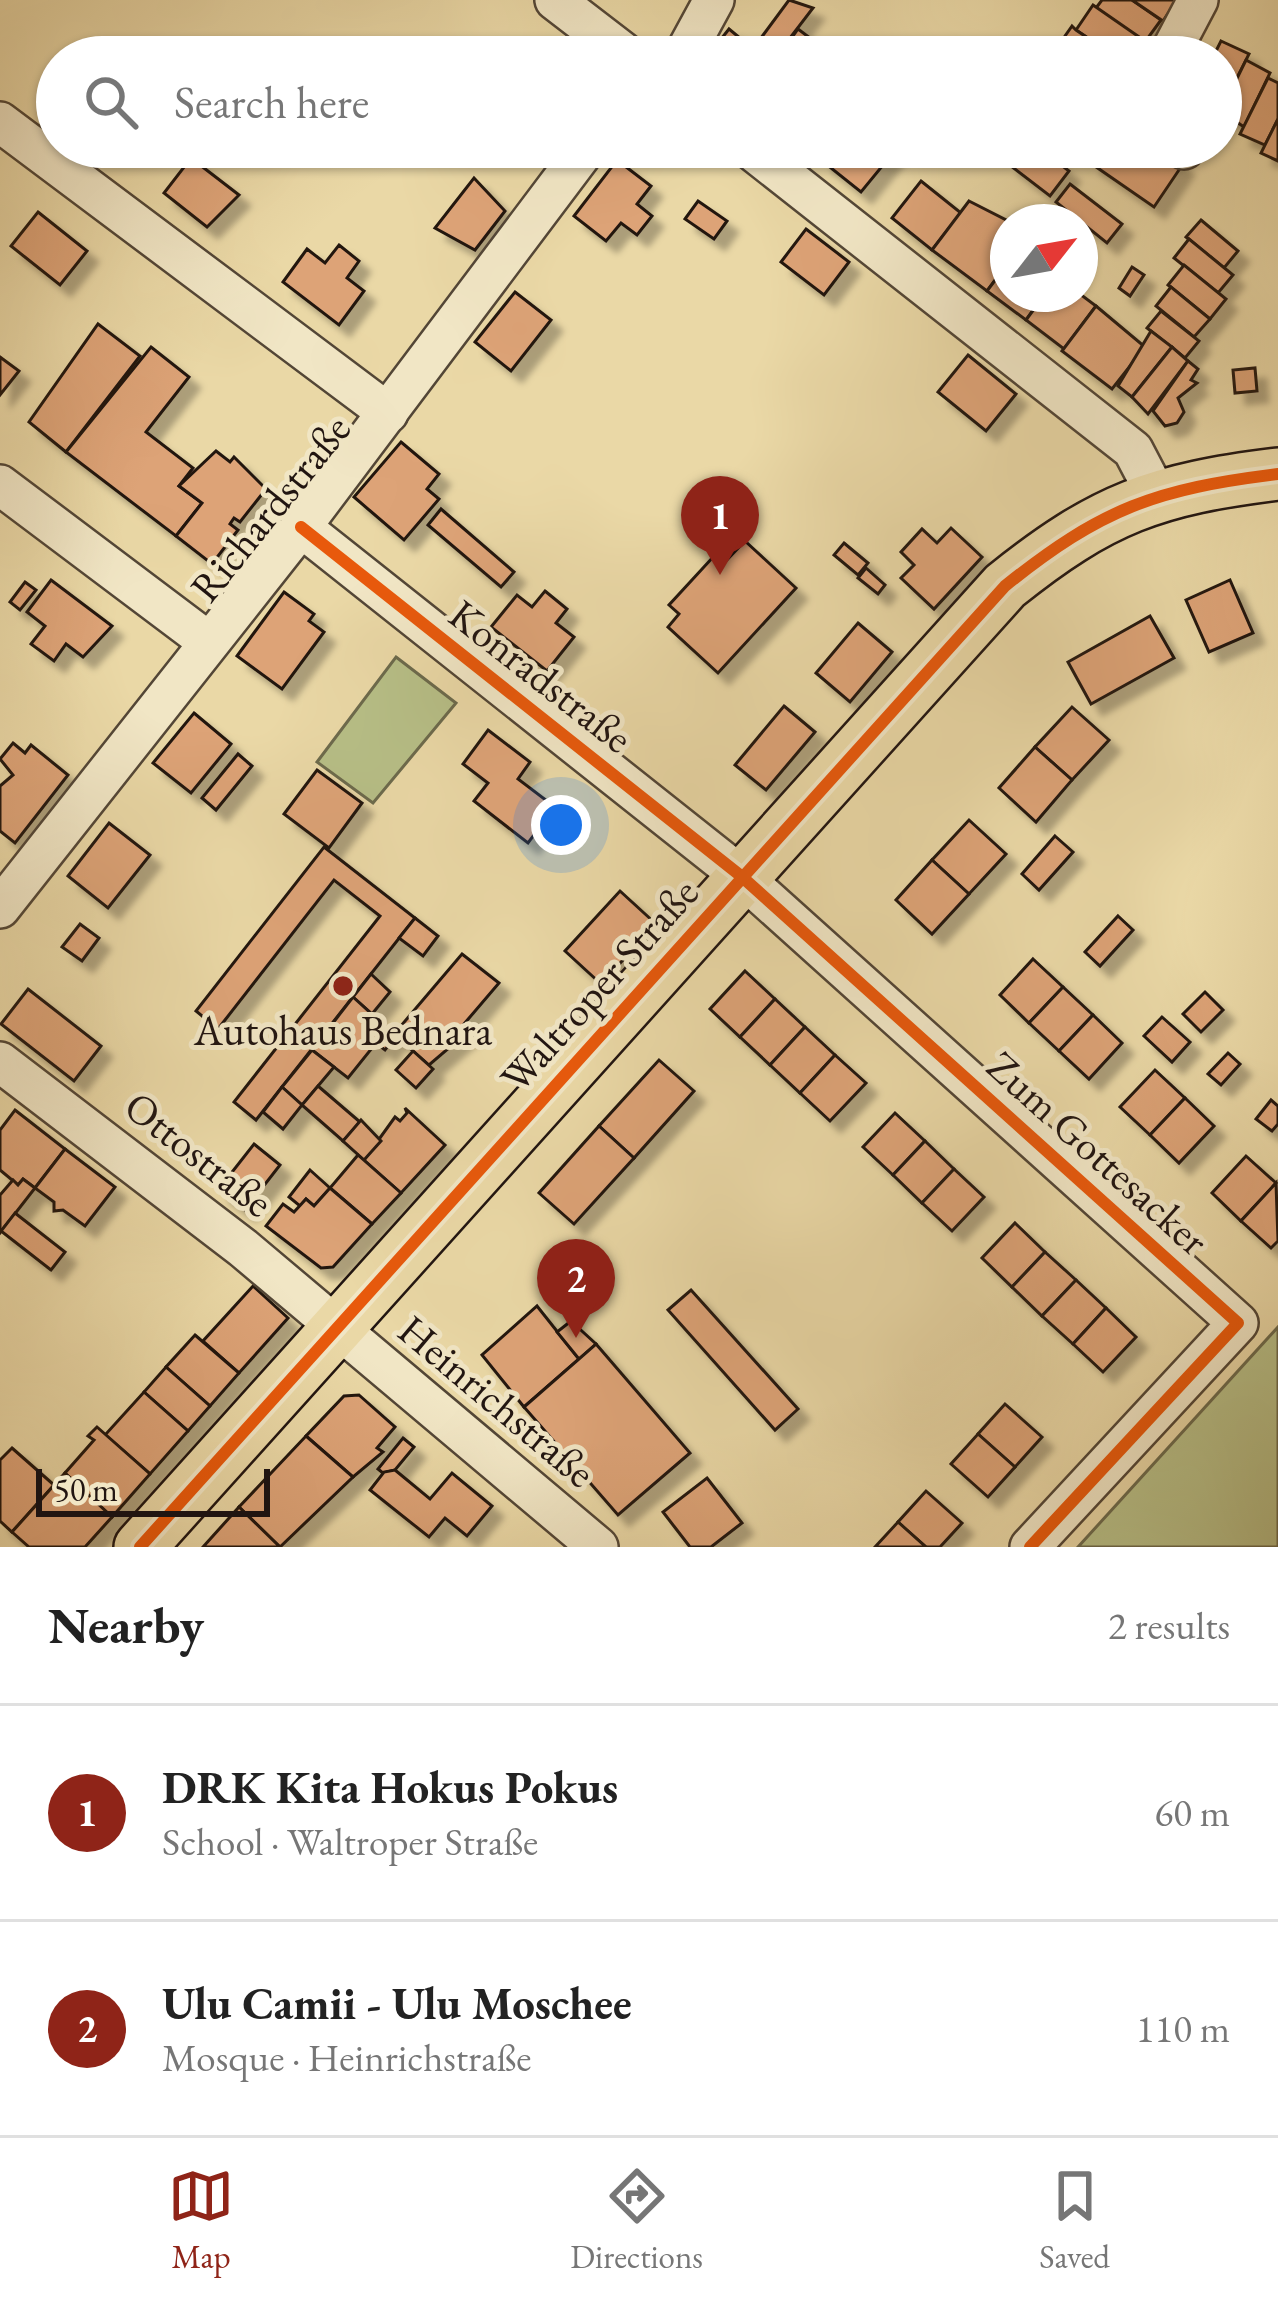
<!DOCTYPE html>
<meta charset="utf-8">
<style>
body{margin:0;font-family:"EB Garamond",serif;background:#f6f6f6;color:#222}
.compass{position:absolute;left:990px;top:204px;width:108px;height:108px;border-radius:50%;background:#fff;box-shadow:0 3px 9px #0004;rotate:59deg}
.scale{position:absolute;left:36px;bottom:30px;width:234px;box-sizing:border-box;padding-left:12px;border:6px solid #211511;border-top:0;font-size:33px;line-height:42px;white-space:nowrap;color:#211511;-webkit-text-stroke:9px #f1e6c5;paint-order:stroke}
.you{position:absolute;left:561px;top:825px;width:42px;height:42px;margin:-30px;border:9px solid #fff;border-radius:50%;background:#1a73e8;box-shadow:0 0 0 18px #1a73e833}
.badge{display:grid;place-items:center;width:78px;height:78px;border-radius:50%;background:#8f2418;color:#fff;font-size:39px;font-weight:700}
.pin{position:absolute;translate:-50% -99px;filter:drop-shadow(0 3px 6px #0008)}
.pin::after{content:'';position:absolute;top:63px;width:42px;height:36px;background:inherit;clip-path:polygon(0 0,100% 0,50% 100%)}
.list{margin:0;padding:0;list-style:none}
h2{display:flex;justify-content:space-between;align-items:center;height:156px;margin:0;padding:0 48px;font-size:51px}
h2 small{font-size:39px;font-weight:400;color:#767676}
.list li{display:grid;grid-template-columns:78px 1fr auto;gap:36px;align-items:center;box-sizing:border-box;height:216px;padding:0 48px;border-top:3px solid #e0e0e0}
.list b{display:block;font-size:45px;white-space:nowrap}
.list p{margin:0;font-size:39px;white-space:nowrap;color:#767676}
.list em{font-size:39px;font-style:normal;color:#767676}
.icon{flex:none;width:66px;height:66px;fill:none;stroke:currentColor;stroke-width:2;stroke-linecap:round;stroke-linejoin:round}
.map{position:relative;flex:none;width:1278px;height:1547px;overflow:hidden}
.search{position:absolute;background:#fff;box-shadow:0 3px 9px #0004;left:36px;right:36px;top:36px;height:132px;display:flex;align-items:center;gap:30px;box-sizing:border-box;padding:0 42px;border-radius:66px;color:#767676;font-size:45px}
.sheet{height:588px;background:#fff}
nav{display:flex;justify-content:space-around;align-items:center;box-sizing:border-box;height:168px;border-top:3px solid #e0e0e0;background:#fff;font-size:33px;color:#767676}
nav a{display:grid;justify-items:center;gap:6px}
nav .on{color:#8f2418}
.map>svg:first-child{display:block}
.green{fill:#b7bf87;stroke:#6c6a4c;stroke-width:3}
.building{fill:#dda377;stroke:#211511;stroke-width:3;filter:url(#shadow)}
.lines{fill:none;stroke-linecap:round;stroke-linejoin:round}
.minor-casing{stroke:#534636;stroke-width:44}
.major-casing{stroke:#211511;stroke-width:56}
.minor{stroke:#f1e6c5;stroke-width:39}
.major{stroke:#ead8a6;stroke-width:51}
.cycleway-casing{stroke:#f1e6c5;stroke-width:20}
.cycleway{stroke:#e8590c;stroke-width:12}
.poi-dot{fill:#8f2418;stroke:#f1e6c5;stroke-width:4.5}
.labels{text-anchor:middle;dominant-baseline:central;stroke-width:10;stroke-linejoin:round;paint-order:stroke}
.street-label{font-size:42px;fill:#211511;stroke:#f1e6c5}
.poi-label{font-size:42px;fill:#211511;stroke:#f1e6c5}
</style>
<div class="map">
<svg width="1278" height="1547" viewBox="0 0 1278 1547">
<defs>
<filter id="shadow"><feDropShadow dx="11" dy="11" stdDeviation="3" flood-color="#0004"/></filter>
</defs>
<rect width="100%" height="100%" fill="#ead8a6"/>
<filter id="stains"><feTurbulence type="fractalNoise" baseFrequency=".00167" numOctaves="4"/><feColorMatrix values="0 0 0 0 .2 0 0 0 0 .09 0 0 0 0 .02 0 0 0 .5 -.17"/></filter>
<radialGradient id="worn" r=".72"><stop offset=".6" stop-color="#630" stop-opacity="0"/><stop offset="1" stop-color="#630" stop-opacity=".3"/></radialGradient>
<g class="green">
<polygon points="396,657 456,703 373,803 317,762"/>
<polygon points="1278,1327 1278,1547 1078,1547"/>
</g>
<g class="building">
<polygon points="789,0 813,8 777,55 758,42"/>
<polygon points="1102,0 1132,0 1161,20 1145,42 1096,8"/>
<polygon points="1132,0 1177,0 1163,21"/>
<polygon points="1093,5 1142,39 1131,57 1116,57 1076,30"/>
<polygon points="1072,26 1076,30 1116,57 1067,57 1056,49"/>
<polygon points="729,29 763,57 707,57"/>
<polygon points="798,29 835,57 801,57 786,46"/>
<polygon points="1221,41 1249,54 1222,108 1221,57 1213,57"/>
<polygon points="1246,60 1270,73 1244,127 1221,111"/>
<polygon points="56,67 57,68 57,110 46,101 56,88 46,80"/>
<polygon points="1268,78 1278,83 1278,119 1265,145 1240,134"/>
<polygon points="1278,119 1278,161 1261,153"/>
<polygon points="831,147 886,147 893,153 861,192 821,160"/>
<polygon points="1019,147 1038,147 1069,171 1050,196 1007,163"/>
<polygon points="1099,147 1159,147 1183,164 1154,207 1089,162"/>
<polygon points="191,158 239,195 207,227 164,193"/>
<polygon points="617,160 651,186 637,204 652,216 637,235 621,223 606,241 574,216"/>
<polygon points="474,178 505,211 475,250 435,228"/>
<polygon points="921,181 961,213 932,250 892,218"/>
<polygon points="1070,184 1122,224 1107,243 1056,202"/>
<polygon points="698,201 727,221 714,239 685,219"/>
<polygon points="969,201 1010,222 1008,263 987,291 932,250"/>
<polygon points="38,212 87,251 60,285 11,246"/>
<polygon points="1201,220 1238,251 1224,268 1186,237"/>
<polygon points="806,229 849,262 824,295 781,262"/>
<polygon points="1189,239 1233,275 1218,293 1174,258"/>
<polygon points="339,245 359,261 347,278 364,291 339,325 283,282 307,249 325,263"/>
<polygon points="1008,263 1008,294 1045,294 1026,320 987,291"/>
<polygon points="1184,265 1226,299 1210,319 1168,285"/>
<polygon points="1132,267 1144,275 1130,296 1119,288"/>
<polygon points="1171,287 1210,319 1194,337 1156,306"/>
<polygon points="515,292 551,320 511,371 475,342"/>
<polygon points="1045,294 1080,294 1096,306 1064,349 1026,320"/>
<polygon points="1096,306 1145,347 1112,389 1062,351"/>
<polygon points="1161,311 1199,341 1185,358 1147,328"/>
<polygon points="98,324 140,356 66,452 29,422"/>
<polygon points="1151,331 1172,347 1132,397 1118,386"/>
<polygon points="151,347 189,377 146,432 193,468 179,486 202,503 176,536 66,452"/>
<polygon points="1172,347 1188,361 1148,414 1132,397"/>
<polygon points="968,355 1016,394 986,431 938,392"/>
<polygon points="0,357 19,371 0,395"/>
<polygon points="1188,361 1198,369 1191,380 1197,383 1178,398 1184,412 1177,423 1165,426 1153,411"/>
<polygon points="1255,368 1257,391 1235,393 1233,370"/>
<polygon points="401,442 439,474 427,489 439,499 404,540 354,497"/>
<polygon points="216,451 230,462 234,457 266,489 240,522 234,518 230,524 238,530 212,564 176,536 202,503 179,486"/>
<polygon points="441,509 514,572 501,587 428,525"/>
<polygon points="951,528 982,557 934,609 901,578 914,565 901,552 922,529 937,543"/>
<polygon points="745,541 796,588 718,673 668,627 679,614 669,605 714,556 723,564"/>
<polygon points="844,543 868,563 858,575 834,555"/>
<polygon points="866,568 885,585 878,594 858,578"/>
<polygon points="51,580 112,626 83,657 66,644 54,661 31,644 45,626 27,612"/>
<polygon points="1230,580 1253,633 1209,652 1186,600"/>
<polygon points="25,582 36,590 20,610 10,602"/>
<polygon points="545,591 567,609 556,623 574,637 547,671 491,627 517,595 532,607"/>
<polygon points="284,592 314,614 309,621 324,632 282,689 237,656"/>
<polygon points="1150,616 1174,658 1091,704 1068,662"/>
<polygon points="858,623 892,652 850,702 816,673"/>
<polygon points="784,706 815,732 766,790 735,765"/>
<polygon points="1072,707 1109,740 1072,780 1035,747"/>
<polygon points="194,713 231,744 191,793 153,763"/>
<polygon points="488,730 530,762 518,779 555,807 528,843 474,801 488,783 463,764"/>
<polygon points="13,743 25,753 31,745 68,775 15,843 0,831 0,786 13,775 0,759"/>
<polygon points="1035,747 1072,780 1036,822 999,788"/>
<polygon points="238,754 252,766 216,810 202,798"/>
<polygon points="317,770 362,803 329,848 284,814"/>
<polygon points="969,820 1006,854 969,894 932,860"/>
<polygon points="109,823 150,855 108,908 68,876"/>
<polygon points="1055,836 1073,852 1039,890 1022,874"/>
<polygon points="324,847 415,918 256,1120 234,1102 380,916 334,880 218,1029 196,1011"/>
<polygon points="932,860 969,894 932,934 896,900"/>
<polygon points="620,891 656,924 601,984 565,951"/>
<polygon points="1118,916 1133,930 1100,966 1085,952"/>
<polygon points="415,918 438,936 423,956 399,938"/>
<polygon points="80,924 99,938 82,961 62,947"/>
<polygon points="462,954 499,983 464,1024 470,1030 429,1065 394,1034"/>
<polygon points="1033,959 1063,987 1029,1023 1000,995"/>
<polygon points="745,971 775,999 740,1037 710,1009"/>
<polygon points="371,974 390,992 372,1014 353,997"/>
<polygon points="1063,987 1093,1015 1059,1051 1029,1023"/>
<polygon points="28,989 101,1046 74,1081 1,1024"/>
<polygon points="1205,992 1223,1010 1201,1032 1183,1014"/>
<polygon points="353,997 396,1036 385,1050 376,1043 348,1078 312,1050"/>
<polygon points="775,999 805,1027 770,1065 740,1037"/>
<polygon points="1093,1015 1122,1043 1089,1079 1059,1051"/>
<polygon points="1162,1017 1190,1042 1172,1062 1144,1036"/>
<polygon points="805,1027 835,1055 800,1093 770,1065"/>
<polygon points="312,1050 334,1067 302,1105 282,1087"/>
<polygon points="413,1051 433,1069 416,1088 396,1070"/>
<polygon points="1228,1053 1240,1064 1221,1085 1208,1074"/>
<polygon points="835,1055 866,1083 830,1121 800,1093"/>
<polygon points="659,1060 694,1091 634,1158 599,1126"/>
<polygon points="1155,1070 1185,1098 1150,1135 1120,1107"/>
<polygon points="318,1086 360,1122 343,1141 302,1105"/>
<polygon points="282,1087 302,1105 283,1129 263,1112"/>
<polygon points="1185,1098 1214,1126 1179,1163 1150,1135"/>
<polygon points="1271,1100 1278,1106 1278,1124 1272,1131 1256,1119"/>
<polygon points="405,1108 445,1145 401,1193 364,1160 395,1117 400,1121 407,1113"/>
<polygon points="15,1110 65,1149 35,1188 23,1179 18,1185 0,1170 0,1130"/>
<polygon points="895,1113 925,1141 893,1175 863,1147"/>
<polygon points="361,1120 381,1141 364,1160 343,1141"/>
<polygon points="599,1126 634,1158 574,1224 539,1193"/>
<polygon points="925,1141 954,1169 922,1203 893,1175"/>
<polygon points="254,1144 280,1165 245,1210 218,1190"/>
<polygon points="65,1149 115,1187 85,1226 63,1210 54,1211 54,1202 35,1188"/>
<polygon points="358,1155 401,1193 372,1224 330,1188"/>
<polygon points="1246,1156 1276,1183 1241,1221 1212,1193"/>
<polygon points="954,1169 984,1197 952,1231 922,1203"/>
<polygon points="310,1170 330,1188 314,1206 306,1199 300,1206 289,1197"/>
<polygon points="23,1179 35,1188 0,1233 0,1195 13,1180 18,1185"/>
<polygon points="1276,1183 1278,1241 1271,1248 1241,1221"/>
<polygon points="330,1188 372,1224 333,1267 321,1268 266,1226 283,1204 294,1212 306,1199 314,1206"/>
<polygon points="15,1213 65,1252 51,1270 1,1231"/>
<polygon points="1015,1223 1045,1252 1012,1287 982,1258"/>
<polygon points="1045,1252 1076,1280 1042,1316 1012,1287"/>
<polygon points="1076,1280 1106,1308 1073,1344 1042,1316"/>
<polygon points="253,1286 288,1318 239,1373 203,1341"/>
<polygon points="691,1290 798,1409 775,1430 668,1310"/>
<polygon points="537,1306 579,1359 524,1407 482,1355"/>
<polygon points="1106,1308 1136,1337 1103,1372 1073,1344"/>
<polygon points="571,1321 596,1344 579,1359 557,1332"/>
<polygon points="195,1335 239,1373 210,1406 166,1367"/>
<polygon points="596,1344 690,1453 618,1515 524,1407"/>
<polygon points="166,1367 210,1406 188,1431 144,1392"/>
<polygon points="144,1392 188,1431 150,1474 105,1435"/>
<polygon points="359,1395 395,1427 377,1448 383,1452 353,1477 306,1436 344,1396"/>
<polygon points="1005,1404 1042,1437 1015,1467 978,1434"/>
<polygon points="97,1427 150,1474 112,1517 65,1473 94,1440 88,1436"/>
<polygon points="978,1434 1015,1467 988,1497 951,1464"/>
<polygon points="306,1436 353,1477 280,1547 239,1507"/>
<polygon points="403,1438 414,1447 395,1470 383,1473 378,1469"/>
<polygon points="12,1448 54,1485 12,1532 0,1521 0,1460"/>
<polygon points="395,1470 430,1499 452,1473 492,1506 467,1536 445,1518 429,1537 370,1490 384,1472"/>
<polygon points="65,1473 112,1517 85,1547 29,1547 12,1532"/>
<polygon points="707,1478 742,1523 711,1547 690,1547 663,1512"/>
<polygon points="926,1491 962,1523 940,1547 926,1547 898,1522"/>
<polygon points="239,1507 280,1547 203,1547"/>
<polygon points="898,1522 926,1547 875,1547"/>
</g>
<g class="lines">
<defs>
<g id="minor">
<polyline points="555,0 629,57"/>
<polyline points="683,57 714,0"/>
<polyline points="1168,57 1198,0"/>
<polyline points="0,122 388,413"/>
<polyline points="748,147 1133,450 1156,494"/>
<polyline points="1181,147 1184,149"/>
<polyline points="0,485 206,640"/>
<polyline points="301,527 741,876 1238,1323 1030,1547"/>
<polyline points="0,908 301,527 587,147"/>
<polyline points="0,1062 243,1248 598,1547"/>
</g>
<path id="major" d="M140,1547L1005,586C1102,508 1156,489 1278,474"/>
</defs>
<use href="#minor" class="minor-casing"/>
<use href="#major" class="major-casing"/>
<use href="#minor" class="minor"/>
<use href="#major" class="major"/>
<defs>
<g id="cycleway">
<polyline points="301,527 741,876 1238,1323 1030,1547"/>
<path d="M140,1547L1005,586C1102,508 1156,489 1278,474"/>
</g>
</defs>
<use href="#cycleway" class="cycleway-casing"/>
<use href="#cycleway" class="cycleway"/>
</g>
<circle class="poi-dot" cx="343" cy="986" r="12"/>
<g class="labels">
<g class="street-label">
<text transform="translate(270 508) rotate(-51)">Richardstraße</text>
<text transform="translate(541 676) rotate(38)">Konradstraße</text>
<text transform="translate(599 985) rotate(-48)">Waltroper Straße</text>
<text transform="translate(1098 1153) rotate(42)">Zum Gottesacker</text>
<text transform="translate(199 1154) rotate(38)">Ottostraße</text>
<text transform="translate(497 1401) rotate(40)">Heinrichstraße</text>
</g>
<g class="poi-label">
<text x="343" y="1030">Autohaus Bednara</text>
</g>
</g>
<rect width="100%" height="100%" filter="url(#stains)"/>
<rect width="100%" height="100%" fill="url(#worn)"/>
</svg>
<svg class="compass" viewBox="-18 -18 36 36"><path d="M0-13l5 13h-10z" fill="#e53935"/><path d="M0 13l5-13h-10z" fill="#767676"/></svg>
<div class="scale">50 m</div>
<div class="you"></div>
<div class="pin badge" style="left:720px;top:575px">1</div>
<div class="pin badge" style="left:576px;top:1338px">2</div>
<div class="search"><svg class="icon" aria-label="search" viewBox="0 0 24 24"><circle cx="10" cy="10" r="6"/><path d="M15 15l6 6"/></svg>Search here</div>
</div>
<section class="sheet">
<h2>Nearby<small>2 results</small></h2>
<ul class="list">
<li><span class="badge">1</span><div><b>DRK Kita Hokus Pokus</b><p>School · Waltroper Straße</p></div><em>60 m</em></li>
<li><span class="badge">2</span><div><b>Ulu Camii - Ulu Moschee</b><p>Mosque · Heinrichstraße</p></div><em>110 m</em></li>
</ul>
</section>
<nav>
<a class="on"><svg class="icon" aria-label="map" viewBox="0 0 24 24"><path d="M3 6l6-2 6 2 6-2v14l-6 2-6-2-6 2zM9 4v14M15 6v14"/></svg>Map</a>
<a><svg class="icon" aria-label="directions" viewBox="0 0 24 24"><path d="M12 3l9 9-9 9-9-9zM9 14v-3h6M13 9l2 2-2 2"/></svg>Directions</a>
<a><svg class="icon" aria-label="saved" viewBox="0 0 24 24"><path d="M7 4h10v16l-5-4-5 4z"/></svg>Saved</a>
</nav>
